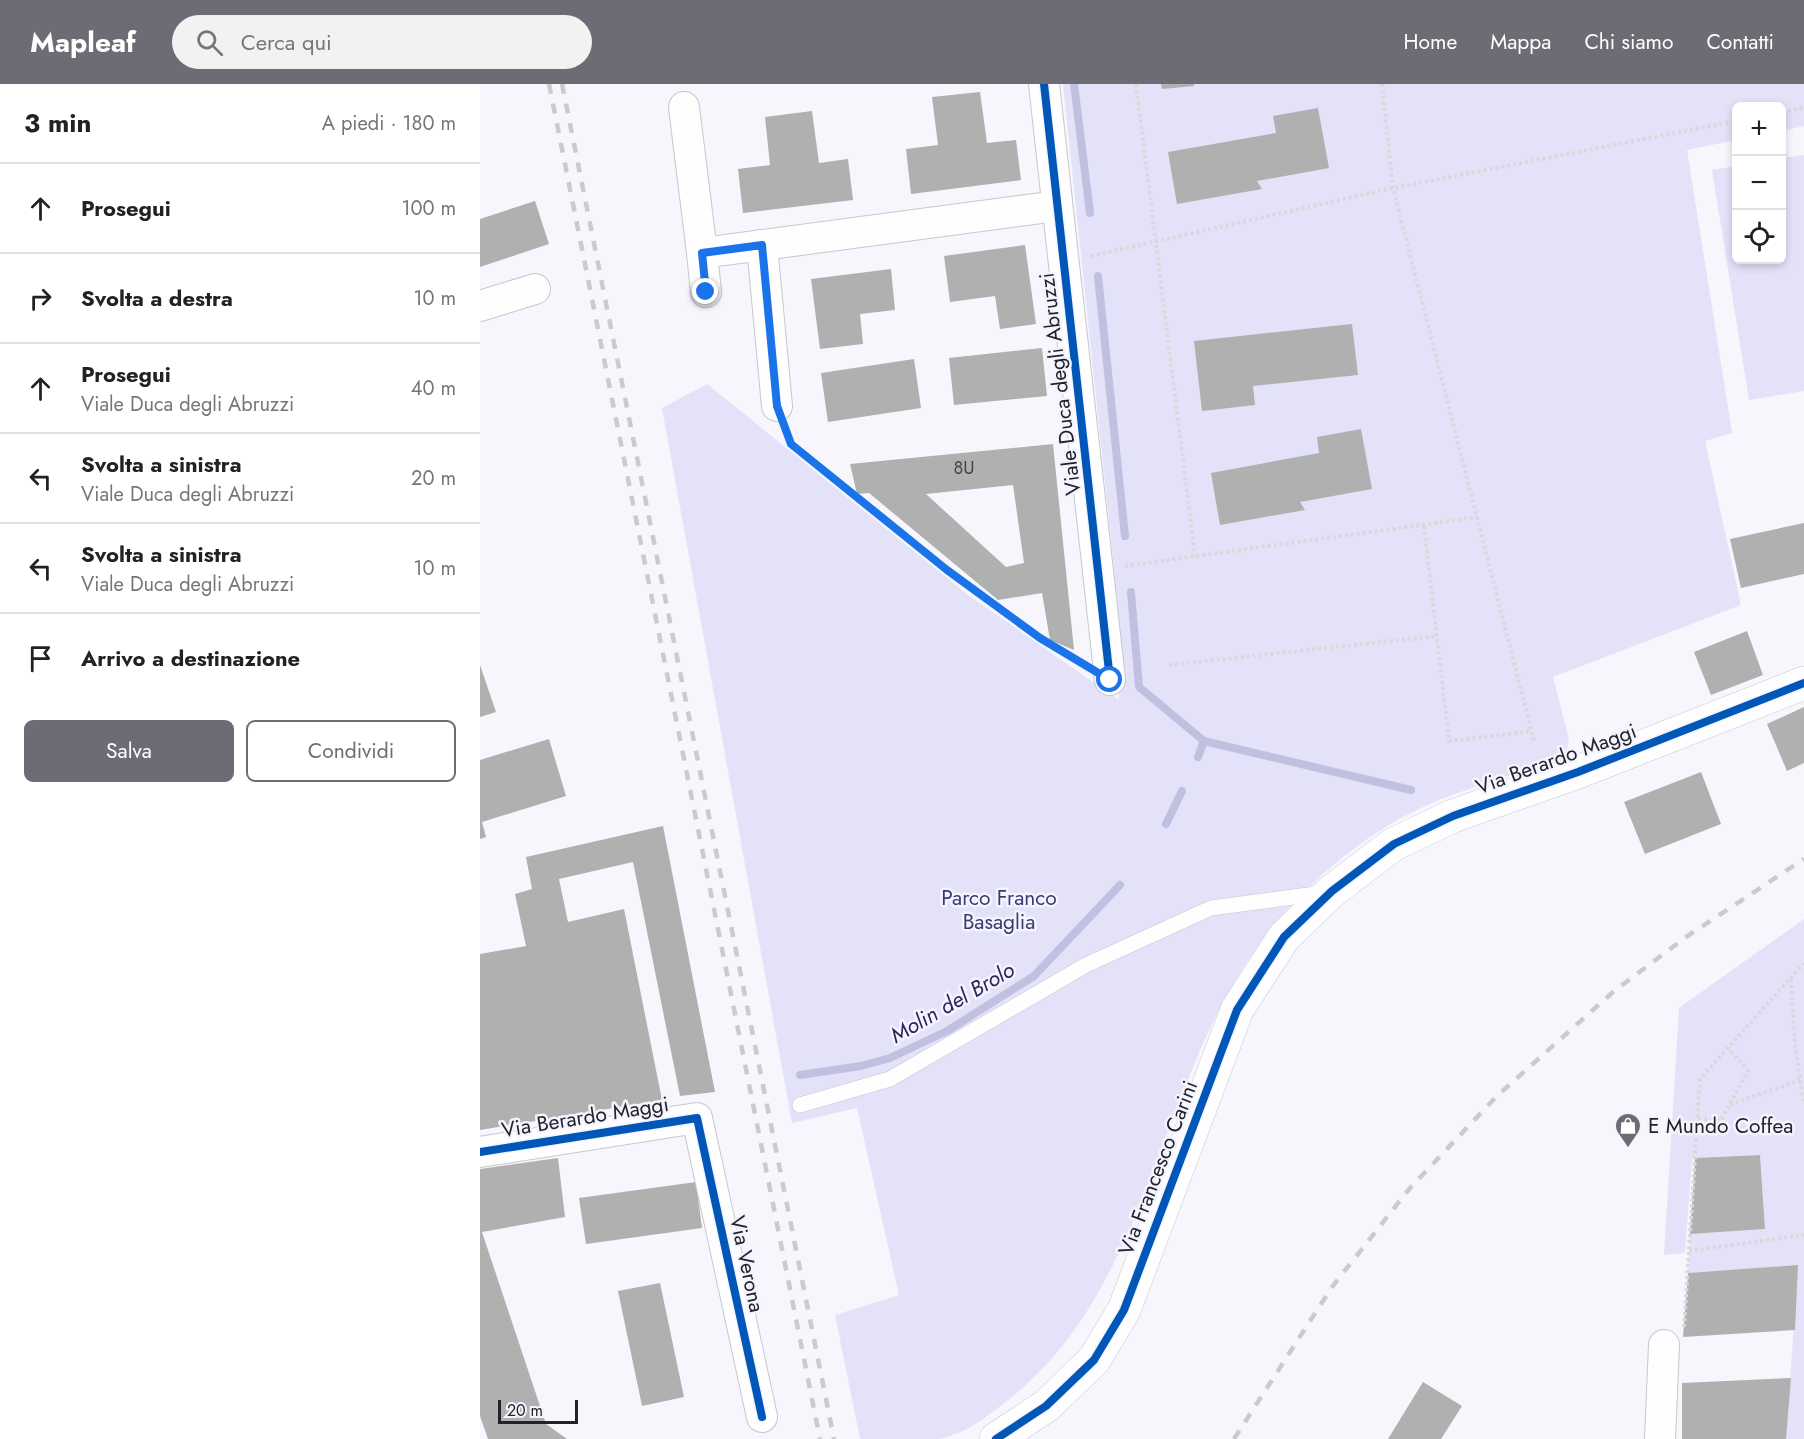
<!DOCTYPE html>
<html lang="it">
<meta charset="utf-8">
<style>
body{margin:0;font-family:Jost,sans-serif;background:#f2f2f2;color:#222}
.controls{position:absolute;right:18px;top:18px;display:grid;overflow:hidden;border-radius:9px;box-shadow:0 3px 9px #0003}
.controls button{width:54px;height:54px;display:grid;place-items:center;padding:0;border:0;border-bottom:2px solid #e0e0e0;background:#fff;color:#222;font:30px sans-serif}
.scale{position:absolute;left:18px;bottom:15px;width:80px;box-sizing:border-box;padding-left:6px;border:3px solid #22222b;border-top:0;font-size:16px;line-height:21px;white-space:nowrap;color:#22222b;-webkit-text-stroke:4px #f4f4fe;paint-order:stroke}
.stop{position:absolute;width:18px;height:18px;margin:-14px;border:4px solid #1a73e8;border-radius:50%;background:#fff}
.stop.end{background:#1a73e8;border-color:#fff;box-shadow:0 2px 6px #0008}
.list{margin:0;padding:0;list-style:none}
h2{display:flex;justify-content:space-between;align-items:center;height:78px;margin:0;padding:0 24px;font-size:26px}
h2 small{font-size:20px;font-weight:400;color:#767676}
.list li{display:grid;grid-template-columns:39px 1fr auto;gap:18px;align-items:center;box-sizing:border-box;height:90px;padding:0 24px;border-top:2px solid #e0e0e0}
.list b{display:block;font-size:22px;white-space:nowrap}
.list p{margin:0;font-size:20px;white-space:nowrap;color:#767676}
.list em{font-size:20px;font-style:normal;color:#767676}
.actions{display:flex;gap:12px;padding:18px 24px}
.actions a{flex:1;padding:14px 0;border:2px solid #6c6c74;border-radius:9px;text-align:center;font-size:21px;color:#6c6c74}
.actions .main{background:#6c6c74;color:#fff}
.icon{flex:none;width:33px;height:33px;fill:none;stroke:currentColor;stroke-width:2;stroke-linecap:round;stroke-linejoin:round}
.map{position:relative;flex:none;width:1324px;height:1355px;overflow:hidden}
header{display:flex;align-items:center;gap:36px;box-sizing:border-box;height:84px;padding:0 30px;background:#6c6c74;color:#fff}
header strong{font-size:28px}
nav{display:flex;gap:33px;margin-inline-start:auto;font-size:21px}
.search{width:420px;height:54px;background:#f2f2f2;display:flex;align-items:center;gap:15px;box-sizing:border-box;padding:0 21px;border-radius:33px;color:#767676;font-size:22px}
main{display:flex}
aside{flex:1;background:#fff}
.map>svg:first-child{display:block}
.green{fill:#e3e2f9}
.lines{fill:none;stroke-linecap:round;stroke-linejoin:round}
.stream{stroke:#c1c0e1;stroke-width:8}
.building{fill:#aeb1af;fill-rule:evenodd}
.service-casing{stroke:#c7c7ce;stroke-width:16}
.minor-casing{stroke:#c7c7ce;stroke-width:32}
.tertiary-casing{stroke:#c7c7ce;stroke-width:34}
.path{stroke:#d9d9dc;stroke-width:4;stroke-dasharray:3 3;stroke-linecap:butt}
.service{stroke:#fefeff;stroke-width:15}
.minor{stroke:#fefeff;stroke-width:30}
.tertiary{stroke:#fefeff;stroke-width:33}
.rail{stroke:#cbcbcd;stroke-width:4.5;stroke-dasharray:10 10;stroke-linecap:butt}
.cycleway-casing{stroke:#f4f4fe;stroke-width:11}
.cycleway{stroke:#0057b8;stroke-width:8}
.route{stroke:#1a73e8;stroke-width:8}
.labels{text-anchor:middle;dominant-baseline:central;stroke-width:5;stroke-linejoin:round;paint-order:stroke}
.number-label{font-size:18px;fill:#45464c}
.street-label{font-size:21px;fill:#22222b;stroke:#f4f4fe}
.park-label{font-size:21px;fill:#3d3870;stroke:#f4f4fe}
.poi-label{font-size:21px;fill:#22222b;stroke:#f4f4fe;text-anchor:start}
.water-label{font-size:22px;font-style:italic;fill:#2c245b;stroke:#f4f4fe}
</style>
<header>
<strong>Mapleaf</strong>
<div class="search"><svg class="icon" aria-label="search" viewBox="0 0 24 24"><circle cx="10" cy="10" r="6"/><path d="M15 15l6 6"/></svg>Cerca qui</div>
<nav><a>Home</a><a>Mappa</a><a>Chi siamo</a><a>Contatti</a></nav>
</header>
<main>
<aside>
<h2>3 min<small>A piedi · 180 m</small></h2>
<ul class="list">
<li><svg class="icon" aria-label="ahead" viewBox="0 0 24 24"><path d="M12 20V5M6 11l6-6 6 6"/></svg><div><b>Prosegui</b></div><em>100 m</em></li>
<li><svg class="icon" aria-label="right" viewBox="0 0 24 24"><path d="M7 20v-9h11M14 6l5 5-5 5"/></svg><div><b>Svolta a destra</b></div><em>10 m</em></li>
<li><svg class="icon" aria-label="ahead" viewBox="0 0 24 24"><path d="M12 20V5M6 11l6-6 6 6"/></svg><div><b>Prosegui</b><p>Viale Duca degli Abruzzi</p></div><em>40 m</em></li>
<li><svg class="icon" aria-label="left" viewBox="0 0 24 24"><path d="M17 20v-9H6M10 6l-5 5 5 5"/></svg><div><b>Svolta a sinistra</b><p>Viale Duca degli Abruzzi</p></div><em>20 m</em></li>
<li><svg class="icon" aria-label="left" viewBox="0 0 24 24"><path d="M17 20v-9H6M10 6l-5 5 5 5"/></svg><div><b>Svolta a sinistra</b><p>Viale Duca degli Abruzzi</p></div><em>10 m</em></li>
<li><svg class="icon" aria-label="arrive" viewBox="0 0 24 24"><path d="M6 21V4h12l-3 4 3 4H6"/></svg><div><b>Arrivo a destinazione</b></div></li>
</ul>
<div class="actions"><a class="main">Salva</a><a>Condividi</a></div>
</aside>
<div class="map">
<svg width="1324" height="1355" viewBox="0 0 1324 1355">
<rect width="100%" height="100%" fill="#f6f6fc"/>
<g class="green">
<path d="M583,0H1324V42L1302,47V22H1256V56L1207,66L1252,349L1225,357L1261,521L1073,593L1089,655L1085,675C1043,688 1000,700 959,716C889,744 825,799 780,859C674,1002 673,1206 523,1320C504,1335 484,1350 459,1355C437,1355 403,1355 380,1355L355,1231L419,1211L377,1024L312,1039L182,324L227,300L488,511L639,616L634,484Z"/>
<polygon points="1324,71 1324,307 1269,316 1232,86 1256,82 1256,176 1302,176 1302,74"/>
<polygon points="1324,835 1324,1355 1306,1355 1318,1181 1208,1189 1210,1150 1285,1145 1280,1071 1212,1074 1205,1169 1184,1171 1199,924"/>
</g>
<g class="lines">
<g class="stream">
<polyline points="594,0 610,129"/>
<polyline points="618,192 645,452"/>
<polyline points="651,508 659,603 724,657"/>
<polyline points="718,673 724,657 931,706"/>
<polyline points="686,740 702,707"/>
<polyline points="320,991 381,982 410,974 467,947 554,892 640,801"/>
</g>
</g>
<g class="building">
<polygon points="681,0 714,0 714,2 682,5"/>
<polygon points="500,8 507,59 536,56 541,96 431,110 426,65 458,61 452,13"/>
<polygon points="838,24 849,84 777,97 782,105 697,120 688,68 796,49 793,32"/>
<polygon points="332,27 339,79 368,75 373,116 263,129 258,85 290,81 285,33"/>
<polygon points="55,117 69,160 0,183 0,135"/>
<polygon points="545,161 556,240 520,245 515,212 470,218 464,172"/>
<polygon points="411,185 415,226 380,230 383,260 340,265 331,195"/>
<polygon points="872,240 878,291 773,302 775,321 722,327 714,257"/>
<polygon points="562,264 567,312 474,321 469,274"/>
<polygon points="434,275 441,324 348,338 341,289"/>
<polygon points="881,345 892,405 820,418 825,426 740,441 731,389 839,369 837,353"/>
<path d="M573,360L594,566L570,556L562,509L518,516L389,409L377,410L370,380ZM533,401L544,479L526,483L446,410Z"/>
<polygon points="1324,439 1324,490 1261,504 1250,455"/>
<polygon points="1267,547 1283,591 1231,611 1214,568"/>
<polygon points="0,581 16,628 0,633"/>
<polygon points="1324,623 1324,679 1307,687 1287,640"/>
<polygon points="69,655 86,712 2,738 6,753 0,755 0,676"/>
<polygon points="1221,688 1241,740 1165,770 1144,718"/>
<polygon points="183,742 235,1008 200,1012 153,778 79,795 88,838 144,825 182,1016 0,1046 0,870 46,862 35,810 52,805 46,773"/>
<polygon points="1280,1071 1285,1145 1210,1150 1215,1074"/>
<polygon points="78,1074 85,1133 2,1148 66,1340 87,1355 8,1355 0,1332 0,1085"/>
<polygon points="216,1098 222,1144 106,1160 99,1114"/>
<polygon points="1318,1181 1315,1246 1203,1253 1208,1189"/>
<polygon points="180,1199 204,1313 162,1322 138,1207"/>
<polygon points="1311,1294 1306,1355 1202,1355 1202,1299"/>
<polygon points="943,1298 982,1322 961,1355 908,1355"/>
</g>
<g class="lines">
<defs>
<polyline id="service" points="320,1021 410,995 606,881 731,824 843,809"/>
<g id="minor">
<polyline points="564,0 630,596"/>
<polyline points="204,23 222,169 577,122"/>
<polyline points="282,161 297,322"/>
<polyline points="222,169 226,208"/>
<polyline points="0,222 55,205"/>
<polyline points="0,1068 217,1034 282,1333"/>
<polyline points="1180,1355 1184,1261"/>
</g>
<polyline id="tertiary" points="516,1355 566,1322 614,1276 644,1226 757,926 804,853 852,807 914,760 973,732 1098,688 1324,599"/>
</defs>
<use href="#service" class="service-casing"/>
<use href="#minor" class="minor-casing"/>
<use href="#tertiary" class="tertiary-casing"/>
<g class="path">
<polyline points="656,0 715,472"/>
<polyline points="902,0 913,104 1054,657"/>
<polyline points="1302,28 1324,24"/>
<polyline points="611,172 913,104 1256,37"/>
<path d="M306,348L311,360C407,434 496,516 601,579"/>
<polyline points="944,442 969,657 1052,647"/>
<polyline points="645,482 998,433"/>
<polyline points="689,581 957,552"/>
<polyline points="1311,895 1315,961 1324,1020"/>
<polyline points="1250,1021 1320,996"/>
<polyline points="1218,1035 1241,1036 1268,987 1248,964"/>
<polyline points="1209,1167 1324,1151"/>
<polyline points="1204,1243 1220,995 1324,879"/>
</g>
<use href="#service" class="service"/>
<use href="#minor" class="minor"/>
<use href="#tertiary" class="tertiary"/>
<g class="rail">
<polyline points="69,0 340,1355"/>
<polyline points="82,0 354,1355"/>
<polyline points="754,1355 852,1203 930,1104 1017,1012 1133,908 1206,853 1324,775"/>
</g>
<defs>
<g id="cycleway">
<polyline points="564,0 630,596"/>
<polyline points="0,1068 217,1034 282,1333"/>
<polyline points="516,1355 566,1322 614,1276 644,1226 757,926 804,853 852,807 914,760 973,732 1098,688 1324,599"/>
</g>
</defs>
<use href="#cycleway" class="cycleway-casing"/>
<use href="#cycleway" class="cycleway"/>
</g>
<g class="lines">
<polyline class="route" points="226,208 222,169 282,161 297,322 311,360 467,486 560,554 630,596"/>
</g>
<defs>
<symbol id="shop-pin" viewBox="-11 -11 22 30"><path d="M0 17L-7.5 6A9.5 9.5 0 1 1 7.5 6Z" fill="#6c6c74" stroke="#f4f4fe"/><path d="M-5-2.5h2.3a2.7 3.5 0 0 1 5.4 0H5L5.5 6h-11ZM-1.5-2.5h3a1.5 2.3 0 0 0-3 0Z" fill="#fff"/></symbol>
</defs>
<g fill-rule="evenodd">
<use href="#shop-pin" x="1133" y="1027" width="30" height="40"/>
</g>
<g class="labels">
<g class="number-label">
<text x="484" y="384">8U</text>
</g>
<g class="street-label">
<text transform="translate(580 300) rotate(-97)">Viale Duca degli Abruzzi</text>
<text transform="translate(1076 675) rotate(-20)">Via Berardo Maggi</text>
<text transform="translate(105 1033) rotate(-9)">Via Berardo Maggi</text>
<text transform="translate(678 1084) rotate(-69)">Via Francesco Carini</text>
<text transform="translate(267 1180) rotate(78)">Via Verona</text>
</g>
<g class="park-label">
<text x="519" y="814">Parco Franco<tspan x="519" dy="24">Basaglia</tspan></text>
</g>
<g class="poi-label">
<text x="1168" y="1042">E Mundo Coffea</text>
</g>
<g class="water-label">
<text transform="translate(472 918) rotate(-30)">Molin del Brolo</text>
</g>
</g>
</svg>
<div class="controls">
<button>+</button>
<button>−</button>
<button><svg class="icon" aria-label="locate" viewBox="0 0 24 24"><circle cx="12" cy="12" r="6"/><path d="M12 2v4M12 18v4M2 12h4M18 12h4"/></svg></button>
</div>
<div class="scale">20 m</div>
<div class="stop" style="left:630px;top:596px"></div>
<div class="stop end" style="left:226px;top:208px"></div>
</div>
</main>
